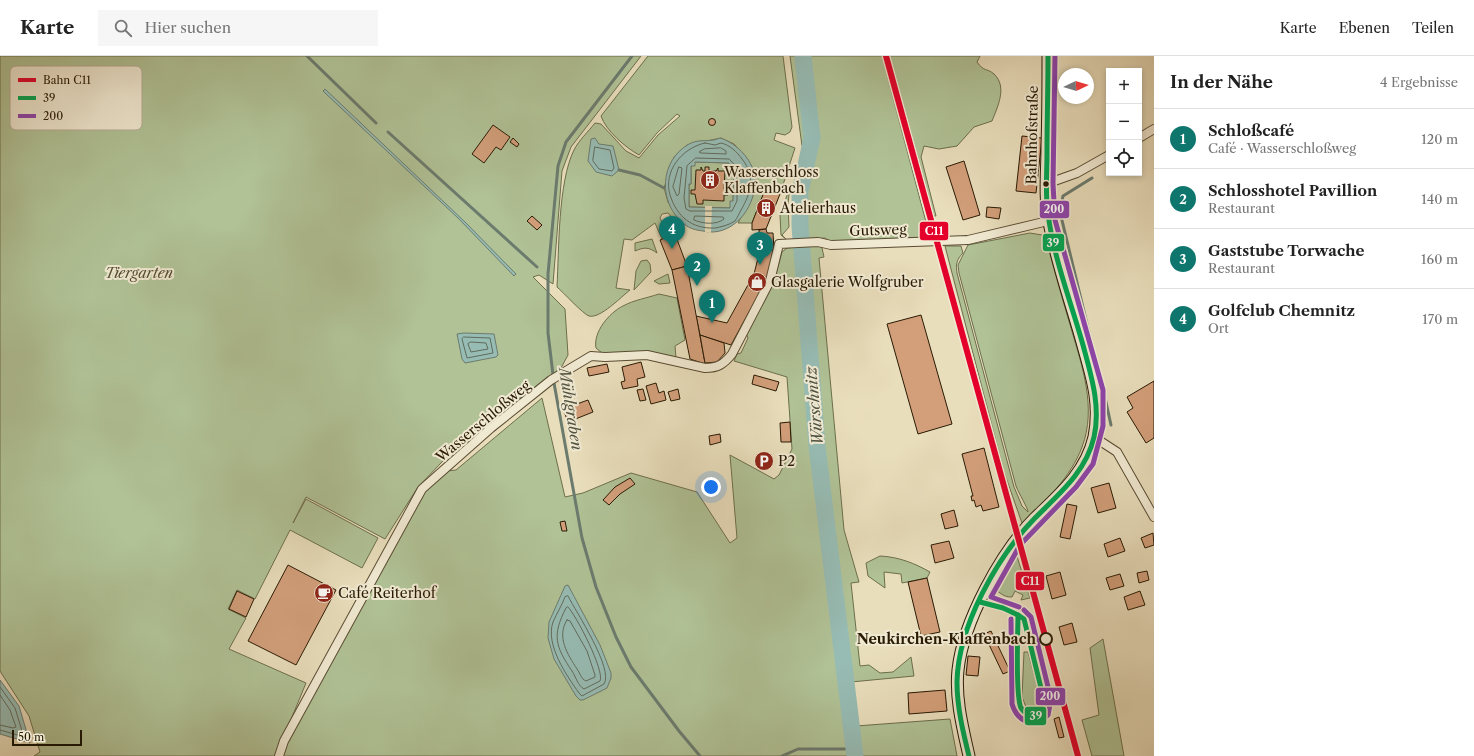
<!DOCTYPE html>
<html lang="de">
<meta charset="utf-8">
<style>
body{margin:0;font-family:"Libre Caslon Text",serif;background:#f6f6f6;color:#222}
.controls{position:absolute;right:12px;top:12px;display:grid;overflow:hidden;border-radius:0px;box-shadow:0 2px 6px #0003}
.controls button{width:36px;height:36px;display:grid;place-items:center;padding:0;border:0;border-bottom:1px solid #e0e0e0;background:#fff;color:#222;font:20px sans-serif}
.compass{position:absolute;left:1058px;top:12px;width:36px;height:36px;border-radius:50%;background:#fff;box-shadow:0 2px 6px #0003;rotate:86deg}
.scale{position:absolute;left:12px;bottom:10px;width:70px;box-sizing:border-box;padding-left:4px;border:2px solid #291a04;border-top:0;font-size:11px;line-height:14px;white-space:nowrap;color:#291a04;-webkit-text-stroke:3px #f1ead3;paint-order:stroke}
.you{position:absolute;left:711px;top:431px;width:14px;height:14px;margin:-10px;border:3px solid #fff;border-radius:50%;background:#1a73e8;box-shadow:0 0 0 6px #1a73e833}
.badge{display:grid;place-items:center;width:26px;height:26px;border-radius:50%;background:#0f766e;color:#fff;font-size:13px;font-weight:700}
.pin{position:absolute;translate:-50% -33px;filter:drop-shadow(0 1px 2px #0008)}
.pin::after{content:'';position:absolute;top:21px;width:14px;height:12px;background:inherit;clip-path:polygon(0 0,100% 0,50% 100%)}
.list{margin:0;padding:0;list-style:none}
h2{display:flex;justify-content:space-between;align-items:center;height:52px;margin:0;padding:0 16px;font-size:17px}
h2 small{font-size:13px;font-weight:400;color:#767676}
.list li{display:grid;grid-template-columns:26px 1fr auto;gap:12px;align-items:center;box-sizing:border-box;height:60px;padding:0 16px;border-top:1px solid #e0e0e0}
.list b{display:block;font-size:15px;white-space:nowrap}
.list p{margin:0;font-size:13px;white-space:nowrap;color:#767676}
.list em{font-size:13px;font-style:normal;color:#767676}
.icon{flex:none;width:22px;height:22px;fill:none;stroke:currentColor;stroke-width:2;stroke-linecap:round;stroke-linejoin:round}
.map{position:relative;flex:none;width:1154px;height:700px;overflow:hidden}
header{display:flex;align-items:center;gap:24px;box-sizing:border-box;height:56px;padding:0 20px;background:#fff;border-bottom:1px solid #e0e0e0}
header strong{font-size:19px}
nav{display:flex;gap:22px;margin-inline-start:auto;font-size:14px}
.search{width:280px;height:36px;background:#f6f6f6;display:flex;align-items:center;gap:10px;box-sizing:border-box;padding:0 14px;border-radius:0px;color:#767676;font-size:15px}
main{display:flex}
aside{flex:1;background:#fff}
.map>svg:first-child{display:block}
.green{fill:#b0c296;stroke:#6c6e4d}
.water{fill:#97bcb4;stroke:#6b7b6e;fill-rule:evenodd}
.pier{fill:#e9debc}
.lines{fill:none;stroke-linecap:round;stroke-linejoin:round}
.shore{stroke:#606b5c;stroke-width:1}
.stream{stroke:#6b7b6e;stroke-width:3}
.river{stroke:#97bcb4;stroke-width:17}
.building{fill:#d29f7a;stroke:#291a04}
.street-casing{stroke:#594b32;stroke-width:10}
.secondary-casing{stroke:#291a04;stroke-width:13}
.street{stroke:#f1ead3;stroke-width:8}
.secondary{stroke:#f1ead3;stroke-width:11}
.bus-1-casing{stroke:#f1ead3;stroke-width:8}
.bus-2-casing{stroke:#f1ead3;stroke-width:8}
.bus-1{stroke:#00a651;stroke-width:5}
.bus-2{stroke:#8e44ad;stroke-width:5}
.rail-1-casing{stroke:#f1ead3;stroke-width:9}
.rail-1{stroke:#e4002b;stroke-width:6}
.bus-dot{fill:#291a04;stroke:#f1ead3;stroke-width:1.5}
.stop-dot{fill:#f1ead3;stroke:#291a04;stroke-width:2}
.labels{text-anchor:middle;dominant-baseline:central;stroke-width:4;stroke-linejoin:round;paint-order:stroke}
.street-label{font-size:14px;fill:#291a04;stroke:#f1ead3}
.poi-label{font-size:14px;fill:#291a04;stroke:#f1ead3;text-anchor:start}
.park-label{font-size:14px;font-style:italic;fill:#524c30;stroke:#f1ead3}
.stop-label{font-size:14px;font-weight:bold;fill:#291a04;stroke:#f1ead3;text-anchor:end}
.water-label{font-size:15px;font-style:italic;fill:#505342;stroke:#f1ead3}
.key{fill:#f1ead3;stroke:#b5ac95;stroke-width:1}
.key-label{font-size:11px;fill:#291a04}
.line-badge{stroke:#f1ead3;stroke-width:1.5}
.badge-label{font-size:11px;text-anchor:middle;font-weight:bold;fill:#fff}
</style>
<header>
<strong>Karte</strong>
<div class="search"><svg class="icon" aria-label="search" viewBox="0 0 24 24"><circle cx="10" cy="10" r="6"/><path d="M15 15l6 6"/></svg>Hier suchen</div>
<nav><a>Karte</a><a>Ebenen</a><a>Teilen</a></nav>
</header>
<main>
<div class="map">
<svg width="1154" height="700" viewBox="0 0 1154 700">
<rect width="100%" height="100%" fill="#e9debc"/>
<filter id="stains"><feTurbulence type="fractalNoise" baseFrequency=".005" numOctaves="4"/><feColorMatrix values="0 0 0 0 .2 0 0 0 0 .09 0 0 0 0 .02 0 0 0 .5 -.17"/></filter>
<radialGradient id="worn" r=".72"><stop offset=".6" stop-color="#630" stop-opacity="0"/><stop offset="1" stop-color="#630" stop-opacity=".3"/></radialGradient>
<g class="green">
<polygon points="0,0 641,0 571,91 562,115 553,228 539,219 533,221 565,253 568,299 561,312 461,386 418,431 385,483 306,441 293,467 306,443 378,482 362,512 290,474 255,543 237,534 228,553 246,562 229,593 306,627 276,700 34,700 40,696 29,660 0,615"/>
<path d="M648,0H783L792,71L790,76L785,79L776,77L774,84L795,92L780,138L766,132L752,167H738L754,137L747,103L734,88L721,82L687,89L674,101L664,132L668,146L679,164L673,163L668,157L662,158L660,162L669,180L662,183L655,167L632,184L624,183L616,232L630,234C621,241 600,263 589,260C583,258 563,236 557,231C559,194 558,126 574,94C579,84 588,76 595,67L601,68L626,95L639,102L658,79L680,60L677,58L657,77L639,99C625,91 606,75 601,60Z"/>
<polygon points="790,0 800,0 809,82 807,92 802,90"/>
<polygon points="808,0 882,0 930,181 831,186 825,182 806,183 807,139 816,82 815,52"/>
<path d="M890,0H980L977,6C984,16 987,12 994,18C1008,31 997,52 992,65L974,71L957,90L939,93L924,90L921,101L936,160H934Z"/>
<polygon points="695,106 730,107 734,113 733,145 730,152 689,151 689,128 691,128 691,109"/>
<polygon points="790,131 788,147 789,171 782,179 787,184 781,179 780,159"/>
<path d="M1030,177L1042,179L1048,190C1055,218 1063,245 1071,272C1082,310 1097,352 1082,391C1071,421 1045,446 1022,467L1004,416L945,190H961L963,197C956,204 956,209 957,217L1014,431L1022,450L1028,456C1028,452 1019,438 1016,430L959,217L958,209L968,189Z"/>
<path d="M652,183L657,197C649,191 644,191 635,195V187Z"/>
<polygon points="818,189 822,192 824,201 819,202 844,474 859,526 851,527 860,610 869,609 880,617 893,616 911,601 914,620 851,626 856,670 950,663 957,700 280,700 423,434 446,415 456,414 542,342 565,441 583,437 631,417 697,436 730,487 737,482 730,399 774,423 779,419 792,393 787,321 734,305 737,298 741,297 748,282 746,277 774,225 782,196 787,192"/>
<polygon points="647,204 650,208 651,216 634,234 636,215 641,205"/>
<polygon points="668,218 670,227 659,228 654,225"/>
<path d="M659,238L677,242L685,284L675,290L676,302L602,297L596,292C593,276 609,257 623,250C634,244 647,242 659,238Z"/>
<path d="M1015,494L1030,542L1021,544L1023,539L1015,535L1012,541C1007,541 1004,540 1000,537C987,530 1010,503 1015,494Z"/>
<path d="M880,500C899,501 914,507 930,516L927,522L902,527L901,518L884,516L885,532L868,520L866,507Z"/>
<polygon points="1103,583 1124,700 1092,700 1082,664 1099,659 1090,592"/>
<polygon points="1024,596 1028,596 1041,644 1040,648 1034,653 1026,651 1022,641"/>
</g>
<g class="water">
<polygon points="325,33 465,166 516,218 514,220 459,163 323,35"/>
<polygon points="595,82 599,88 613,90 619,114 612,120 596,116 588,105 591,83"/>
<path d="M720,82C737,87 755,106 755,124C756,153 731,182 703,175C696,174 690,173 684,168C658,147 659,105 689,88C700,82 710,87 720,82ZM695,106L729,107V113H734L733,145H730V152L689,151V128H691V110H695Z"/>
<polygon points="464,277 494,278 498,299 496,301 465,307 462,303 457,278"/>
<polygon points="568,529 600,589 611,617 611,622 607,632 583,644 580,644 576,640 554,603 548,582 549,566 565,530"/>
<polygon points="0,624 19,650 30,687 0,678"/>
</g>
<polygon class="pier" points="705,150 712,150 711,177 705,176"/>
<g class="lines">
<g class="shore">
<path d="M705,87L715,89L721,87C730,89 737,96 742,103C756,120 751,137 741,154C739,158 737,162 735,165C729,169 721,171 715,172C692,173 677,161 670,139C663,115 682,92 705,87Z"/>
<polygon points="595,91 610,94 614,112 612,115 599,113 593,105"/>
<polygon points="721,92 726,95 726,98 701,97 699,96 704,93"/>
<polygon points="696,102 729,103 737,111 737,145 732,155 690,155 686,153 684,142 687,110"/>
<polygon points="679,111 682,112 679,138 677,140 673,131"/>
<path d="M695,160L723,161L724,163C717,169 703,168 694,164Z"/>
<polygon points="464,281 490,282 493,297 467,302 462,283"/>
<polygon points="471,286 486,287 488,293 471,296 468,288"/>
<path d="M568,540C576,556 614,613 604,628L582,640L579,637C567,620 545,589 553,566C557,557 562,549 565,541Z"/>
<path d="M568,551C576,559 605,615 600,625L584,633C578,630 576,621 572,615C555,590 552,579 566,552Z"/>
<path d="M567,564L570,565L587,595L595,619V621L586,625C581,623 580,617 577,613C568,599 556,581 567,564Z"/>
<polyline points="0,631 15,652 23,678 21,680 0,674"/>
<polyline points="0,639 10,654 16,671 13,672 0,669"/>
</g>
<g class="stream">
<polyline points="307,0 376,67"/>
<polyline points="632,0 566,86 558,110 548,218 548,277 554,327 582,482 596,531 616,581 631,611 679,675 700,700"/>
<polyline points="388,76 537,211"/>
<polyline points="619,114 640,119 664,132"/>
<polyline points="1092,122 1063,140 1060,156 1100,322"/>
<polyline points="1104,337 1111,369"/>
<polyline points="782,700 798,693 854,693"/>
</g>
<polyline class="river" points="803,0 812,82 800,136 800,170 817,390 855,700"/>
</g>
<g class="building">
<circle cx="712" cy="66" r="3.5"/>
<polygon points="493,69 510,81 501,94 496,91 484,107 472,98"/>
<polygon points="1022,80 1042,82 1036,137 1016,135"/>
<polygon points="513,82 519,88 517,91 510,86"/>
<polygon points="964,105 980,159 963,164 946,111"/>
<polygon points="701,111 703,115 705,115 705,111 709,111 709,115 716,115 718,112 718,115 725,115 724,133 728,134 728,139 724,139 724,145 703,144 703,148 697,148 695,138 691,138 691,134 695,134 696,114 701,114"/>
<polygon points="766,131 780,138 766,173 752,174 752,167"/>
<polygon points="987,151 1001,152 999,163 986,161"/>
<polygon points="532,160 542,169 537,174 527,165"/>
<polygon points="766,173 767,177 773,177 774,194 760,194 759,174"/>
<polygon points="675,178 687,210 672,214 660,184"/>
<polygon points="760,194 774,194 767,223 731,289 700,279 696,260 727,267 754,218"/>
<polygon points="687,210 705,307 705,308 690,303 672,214"/>
<polygon points="921,259 952,368 918,378 887,268"/>
<polygon points="700,279 724,287 725,297 717,306 705,307"/>
<polygon points="641,306 645,321 637,323 638,330 623,333 621,326 625,325 622,311"/>
<polygon points="607,308 609,316 589,320 587,312"/>
<polygon points="754,319 779,326 776,335 752,328"/>
<polygon points="1154,325 1154,382 1146,387 1127,356 1133,352 1127,341"/>
<polygon points="656,327 659,337 664,335 666,344 651,348 646,330"/>
<polygon points="643,333 646,344 640,345 637,334"/>
<polygon points="678,333 680,343 671,345 668,336"/>
<polygon points="588,344 593,356 568,366 563,353"/>
<polygon points="790,366 791,386 781,386 780,367"/>
<polygon points="720,378 721,386 710,389 709,380"/>
<polygon points="984,392 999,451 983,455 981,449 976,451 974,444 972,445 971,440 973,440 962,398"/>
<polygon points="630,422 635,428 620,438 609,449 603,444 615,431"/>
<polygon points="1109,427 1116,452 1098,457 1091,432"/>
<polygon points="1067,448 1077,450 1070,483 1060,481"/>
<polygon points="954,454 958,470 945,473 941,458"/>
<polygon points="565,465 567,475 562,475 560,466"/>
<polygon points="1153,477 1154,489 1145,492 1141,482"/>
<polygon points="1120,482 1125,495 1108,501 1104,488"/>
<polygon points="949,485 954,502 935,507 931,489"/>
<polygon points="288,509 336,534 296,609 248,585"/>
<polygon points="1147,515 1149,524 1139,527 1137,517"/>
<polygon points="1060,516 1066,539 1052,543 1046,520"/>
<polygon points="1120,518 1124,530 1110,534 1106,522"/>
<polygon points="927,522 940,576 921,580 908,526"/>
<polygon points="237,535 254,543 246,561 229,553"/>
<polygon points="1140,535 1145,549 1128,554 1124,541"/>
<polygon points="1072,567 1077,586 1064,589 1059,571"/>
<polygon points="991,575 1010,615 1003,618 984,578"/>
<polygon points="968,600 980,601 978,620 966,619"/>
<polygon points="945,634 947,655 909,658 908,637"/>
<polygon points="1059,661 1064,681 1059,682 1054,663"/>
</g>
<g class="lines">
<defs>
<g id="street">
<polyline points="1139,82 1154,73"/>
<polyline points="1046,128 1077,117 1109,99"/>
<polyline points="1094,381 1117,396 1154,461"/>
<path d="M279,700L284,685L422,433L491,372L551,324L591,300L605,301L647,299L705,312C718,312 724,308 732,298L770,225L779,188L818,186L831,189L968,184L1048,165"/>
</g>
<path id="secondary" d="M969,700C963,673 955,643 958,614C963,566 1001,496 1035,462C1060,438 1086,416 1094,381C1101,346 1091,319 1082,286C1071,247 1056,204 1049,166C1044,141 1047,115 1047,90C1048,60 1048,30 1048,0"/>
</defs>
<use href="#street" class="street-casing"/>
<use href="#secondary" class="secondary-casing"/>
<use href="#street" class="street"/>
<use href="#secondary" class="secondary"/>
<defs>
<g id="bus-1">
<polyline points="980,546 1003,552 1018,559"/>
<path d="M1018,559L1024,563L1044,644L1042,656L1037,660C1030,660 1025,658 1021,652C1015,640 1018,576 1018,559Z"/>
<path d="M969,700C963,676 957,651 957,626C958,570 997,501 1035,462C1059,438 1086,416 1094,381C1101,350 1091,319 1083,289C1071,246 1054,203 1048,158C1045,138 1047,118 1047,98C1047,65 1048,33 1048,0"/>
</g>
<g id="bus-2">
<polyline points="1019,551 991,541 1020,489 1076,431 1093,408 1103,370 1103,334 1055,164 1053,128 1055,0"/>
<path d="M1011,563L1012,648C1016,661 1025,668 1039,667L1048,659L1051,643L1031,561L1024,554"/>
</g>
</defs>
<use href="#bus-1" class="bus-1-casing"/>
<use href="#bus-2" class="bus-2-casing"/>
<use href="#bus-1" class="bus-1"/>
<use href="#bus-2" class="bus-2"/>
<defs>
<polyline id="rail-1" points="886,0 1078,700"/>
</defs>
<use href="#rail-1" class="rail-1-casing"/>
<use href="#rail-1" class="rail-1"/>
</g>
<defs>
<symbol id="building-disc" viewBox="-11 -11 22 22"><circle r="9.5" fill="#8f2418" stroke="#f1ead3"/><path d="M-4-6H4V6H1V3H-1V6H-4ZM-2.5-4.3h1.7v1.8h-1.7ZM.8-4.3h1.7v1.8H.8ZM-2.5-1h1.7V.8h-1.7ZM.8-1h1.7V.8H.8Z" fill="#fff"/></symbol>
<symbol id="shop-disc" viewBox="-11 -11 22 22"><circle r="9.5" fill="#8f2418" stroke="#f1ead3"/><path d="M-5-2.5h2.3a2.7 3.5 0 0 1 5.4 0H5L5.5 6h-11ZM-1.5-2.5h3a1.5 2.3 0 0 0-3 0Z" fill="#fff"/></symbol>
<symbol id="parking-disc" viewBox="-11 -11 22 22"><circle r="9.5" fill="#8f2418" stroke="#f1ead3"/><path d="M-3.5-5.5H1a3.5 3.5 0 0 1 0 7H-1V5.5H-3.5ZM-1-3.4V-.6H.8a1.4 1.4 0 0 0 0-2.8Z" fill="#fff"/></symbol>
<symbol id="cafe-disc" viewBox="-11 -11 22 22"><circle r="9.5" fill="#8f2418" stroke="#f1ead3"/><path d="M-5.5-4.5H6V0H3Q3 3.5 0 3.5H-2.5Q-5.5 3.5-5.5 0ZM3-3.2v2h1.7v-2ZM-6 4.5H4V6H-6Z" fill="#fff"/></symbol>
</defs>
<g fill-rule="evenodd">
<use href="#building-disc" x="699" y="113" width="22" height="22"/>
<use href="#building-disc" x="755" y="141" width="22" height="22"/>
<use href="#shop-disc" x="746" y="215" width="22" height="22"/>
<use href="#parking-disc" x="753" y="394" width="22" height="22"/>
<use href="#cafe-disc" x="313" y="526" width="22" height="22"/>
</g>
<circle class="bus-dot" cx="1046" cy="128" r="3.5"/>
<circle class="stop-dot" cx="1046" cy="583" r="6"/>
<g class="labels">
<g class="street-label">
<text transform="translate(1032 79) rotate(-89)">Bahnhofstraße</text>
<text transform="translate(878 174) rotate(-2)">Gutsweg</text>
<text transform="translate(483 365) rotate(-40)">Wasserschloßweg</text>
</g>
<g class="poi-label">
<text x="724" y="116">Wasserschloss<tspan x="724" dy="16">Klaffenbach</tspan></text>
<text x="780" y="152">Atelierhaus</text>
<text x="771" y="226">Glasgalerie Wolfgruber</text>
<text x="778" y="405">P2</text>
<text x="338" y="537">Café Reiterhof</text>
</g>
<g class="park-label">
<text x="139" y="217">Tiergarten</text>
</g>
<g class="stop-label">
<text x="1036" y="583">Neukirchen-Klaffenbach</text>
</g>
<g class="water-label">
<text transform="translate(814 350) rotate(-95)">Würschnitz</text>
<text transform="translate(571 353) rotate(81)">Mühlgraben</text>
</g>
</g>
<rect x="10" y="10" width="132" height="64" rx="6" class="key"/>
<rect x="18" y="22" width="18" height="4" fill="#e4002b"/>
<rect x="18" y="40" width="18" height="4" fill="#00a651"/>
<rect x="18" y="58" width="18" height="4" fill="#8e44ad"/>
<g class="key-label">
<text x="43" y="28">Bahn C11</text>
<text x="43" y="46">39</text>
<text x="43" y="64">200</text>
</g>
<g class="line-badge">
<rect x="1039" y="144" width="31" height="19" rx="4" fill="#8e44ad"/>
<rect x="919" y="165" width="30" height="20" rx="4" fill="#e4002b"/>
<rect x="1042" y="177" width="23" height="19" rx="4" fill="#00a651"/>
<rect x="1015" y="515" width="30" height="20" rx="4" fill="#e4002b"/>
<rect x="1035" y="631" width="31" height="19" rx="4" fill="#8e44ad"/>
<rect x="1024" y="650" width="23" height="20" rx="4" fill="#00a651"/>
</g>
<g class="badge-label">
<text x="1054" y="157">200</text>
<text x="934" y="179">C11</text>
<text x="1053" y="191">39</text>
<text x="1030" y="529">C11</text>
<text x="1050" y="644">200</text>
<text x="1036" y="664">39</text>
</g>
<rect width="100%" height="100%" filter="url(#stains)"/>
<rect width="100%" height="100%" fill="url(#worn)"/>
</svg>
<div class="controls">
<button>+</button>
<button>−</button>
<button><svg class="icon" aria-label="locate" viewBox="0 0 24 24"><circle cx="12" cy="12" r="6"/><path d="M12 2v4M12 18v4M2 12h4M18 12h4"/></svg></button>
</div>
<svg class="compass" viewBox="-18 -18 36 36"><path d="M0-13l5 13h-10z" fill="#e53935"/><path d="M0 13l5-13h-10z" fill="#767676"/></svg>
<div class="scale">50 m</div>
<div class="you"></div>
<div class="pin badge" style="left:712px;top:267px">1</div>
<div class="pin badge" style="left:697px;top:230px">2</div>
<div class="pin badge" style="left:760px;top:209px">3</div>
<div class="pin badge" style="left:672px;top:193px">4</div>
</div>
<aside>
<h2>In der Nähe<small>4 Ergebnisse</small></h2>
<ul class="list">
<li><span class="badge">1</span><div><b>Schloßcafé</b><p>Café · Wasserschloßweg</p></div><em>120 m</em></li>
<li><span class="badge">2</span><div><b>Schlosshotel Pavillion</b><p>Restaurant</p></div><em>140 m</em></li>
<li><span class="badge">3</span><div><b>Gaststube Torwache</b><p>Restaurant</p></div><em>160 m</em></li>
<li><span class="badge">4</span><div><b>Golfclub Chemnitz</b><p>Ort</p></div><em>170 m</em></li>
</ul>
</aside>
</main>
